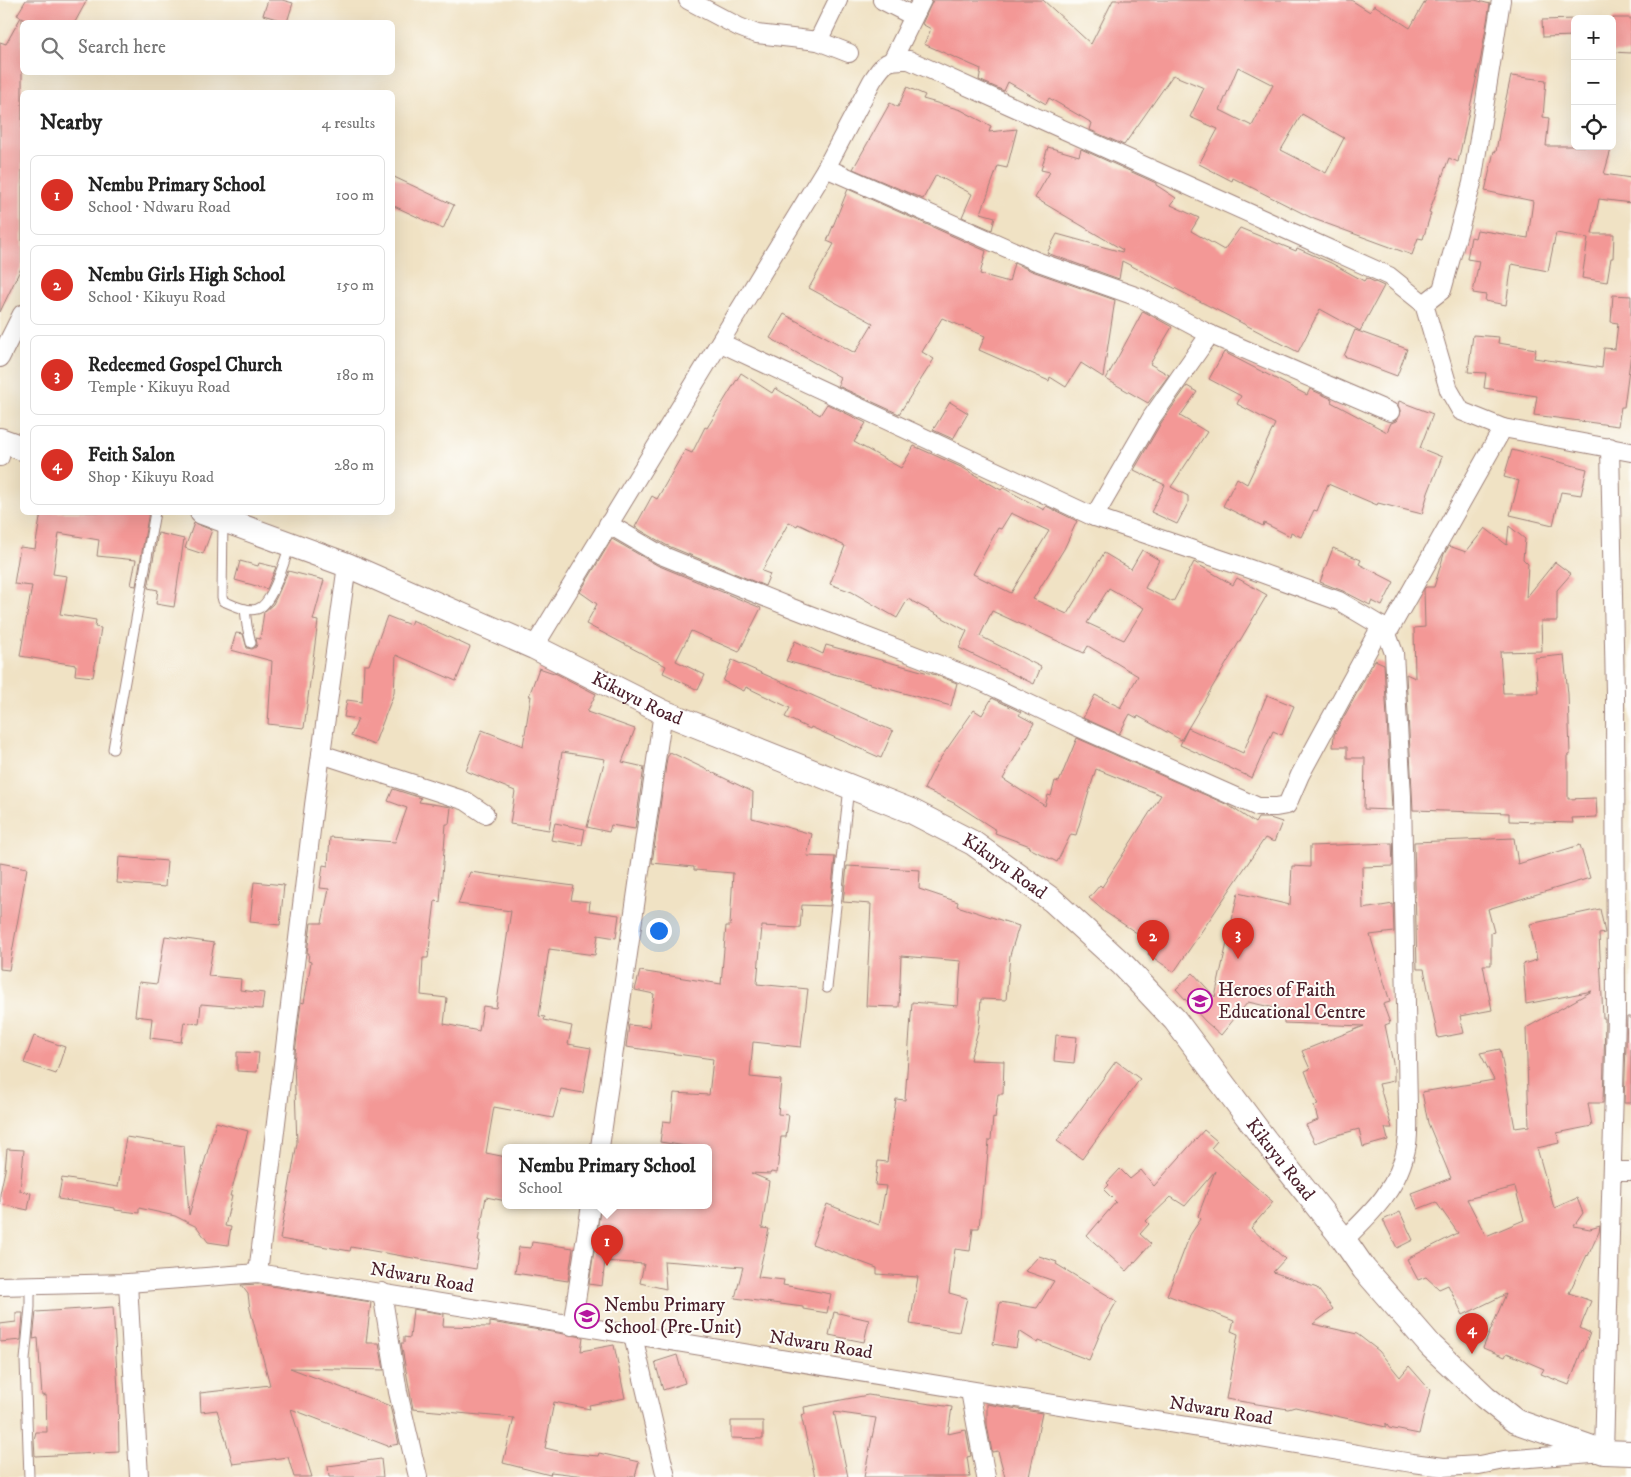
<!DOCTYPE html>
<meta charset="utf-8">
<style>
body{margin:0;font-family:"IM FELL DW Pica",serif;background:#f6f6f6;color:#222}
.controls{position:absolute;right:15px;top:15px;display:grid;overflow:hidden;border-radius:8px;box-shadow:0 5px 20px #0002}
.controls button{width:45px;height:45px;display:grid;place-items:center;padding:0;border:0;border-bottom:1px solid #e0e0e0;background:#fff;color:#222;font:25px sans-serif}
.you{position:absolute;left:658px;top:930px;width:18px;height:18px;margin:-12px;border:4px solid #fff;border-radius:50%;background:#1a73e8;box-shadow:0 0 0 8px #1a73e833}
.badge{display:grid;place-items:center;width:32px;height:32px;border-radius:50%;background:#d93025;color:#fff;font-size:16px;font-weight:700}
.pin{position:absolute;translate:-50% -41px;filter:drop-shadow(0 1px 2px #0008)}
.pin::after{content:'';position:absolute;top:26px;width:18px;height:15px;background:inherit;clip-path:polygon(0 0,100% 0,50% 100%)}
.popup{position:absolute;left:502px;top:1144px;width:210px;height:65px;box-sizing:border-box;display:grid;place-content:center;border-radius:8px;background:#fff;filter:drop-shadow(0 1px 4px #0005);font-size:16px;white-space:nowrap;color:#767676}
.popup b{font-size:19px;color:#222}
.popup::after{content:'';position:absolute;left:50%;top:100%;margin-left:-10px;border:10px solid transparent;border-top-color:#fff}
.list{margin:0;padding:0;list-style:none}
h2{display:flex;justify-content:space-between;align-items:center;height:65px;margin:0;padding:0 20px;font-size:21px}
h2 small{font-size:16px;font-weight:400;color:#767676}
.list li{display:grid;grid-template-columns:32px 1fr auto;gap:15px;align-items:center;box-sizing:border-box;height:80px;margin:0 10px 10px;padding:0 10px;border:1px solid #e0e0e0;border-radius:8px}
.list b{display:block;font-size:19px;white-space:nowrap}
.list p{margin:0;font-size:16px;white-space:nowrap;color:#767676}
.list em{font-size:16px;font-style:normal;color:#767676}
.icon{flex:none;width:28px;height:28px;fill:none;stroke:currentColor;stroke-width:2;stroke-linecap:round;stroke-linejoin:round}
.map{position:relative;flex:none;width:1631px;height:1477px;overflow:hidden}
.search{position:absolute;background:#fff;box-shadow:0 5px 20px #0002;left:20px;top:20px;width:375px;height:55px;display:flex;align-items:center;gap:12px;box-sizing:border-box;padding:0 18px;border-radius:8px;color:#767676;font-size:19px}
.panel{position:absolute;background:#fff;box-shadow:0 5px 20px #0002;left:20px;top:90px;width:375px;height:425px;border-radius:8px}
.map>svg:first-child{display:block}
.building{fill:#f39896;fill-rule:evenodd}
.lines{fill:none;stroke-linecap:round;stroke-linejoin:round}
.service-casing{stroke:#9d8078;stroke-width:11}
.minor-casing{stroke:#9d8078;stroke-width:20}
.secondary-casing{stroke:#9d8078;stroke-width:26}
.service{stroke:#fff;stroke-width:9}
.minor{stroke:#fff;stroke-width:18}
.secondary{stroke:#fff;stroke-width:24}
.labels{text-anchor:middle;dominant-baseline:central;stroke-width:4;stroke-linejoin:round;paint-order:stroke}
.street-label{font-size:19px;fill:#4a1f2b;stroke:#fdfcf7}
.poi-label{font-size:19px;fill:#4a1f2b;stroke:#fdfcf7;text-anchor:start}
</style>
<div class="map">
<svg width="1631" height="1477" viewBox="0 0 1631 1477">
<rect width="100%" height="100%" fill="#fdfcf7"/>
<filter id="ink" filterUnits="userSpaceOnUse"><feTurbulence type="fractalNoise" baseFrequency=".02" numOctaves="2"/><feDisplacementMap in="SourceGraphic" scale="10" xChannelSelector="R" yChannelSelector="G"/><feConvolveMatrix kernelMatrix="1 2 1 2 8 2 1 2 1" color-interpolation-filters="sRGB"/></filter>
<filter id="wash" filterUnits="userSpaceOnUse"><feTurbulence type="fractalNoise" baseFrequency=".0096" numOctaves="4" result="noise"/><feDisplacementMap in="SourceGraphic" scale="20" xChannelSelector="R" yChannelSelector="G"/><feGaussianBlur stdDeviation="1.12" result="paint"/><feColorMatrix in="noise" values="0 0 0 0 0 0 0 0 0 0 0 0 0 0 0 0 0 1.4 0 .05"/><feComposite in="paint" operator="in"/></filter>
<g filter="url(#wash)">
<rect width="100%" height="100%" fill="#f0e2c4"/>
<g id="blocks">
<g class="building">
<polygon points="26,0 87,0 75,22 29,22 22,18 22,266 0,312 0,42 6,44 21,17 17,15"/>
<polygon points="268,0 282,0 293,3 287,22 263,15"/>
<path d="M933,0H1043L1091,44L1113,0H1351L1370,12L1374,5L1410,28L1426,0H1475L1490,4L1481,57L1458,162L1449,158L1429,212L1431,213L1423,239L1418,238L1412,255L1314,219L1233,178L1232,181L1199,164L1218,129L1190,117L1204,88L1173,75L1124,145L1090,130L1092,123L1049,98L1046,104L1008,82L1004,91L979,80L981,69L924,44L931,29L922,24ZM1238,67L1273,85L1252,126L1220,110ZM1302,114L1344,138L1326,173L1281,150Z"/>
<polygon points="1612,18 1631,18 1631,53 1612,52"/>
<polygon points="1575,19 1575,36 1543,37 1542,20"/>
<polygon points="1511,76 1546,80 1543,117 1549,118 1546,146 1612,146 1604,174 1631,178 1631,203 1599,199 1592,234 1614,234 1613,258 1611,258 1607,282 1582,278 1588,238 1556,233 1548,271 1512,264 1506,305 1485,301 1486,295 1473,293 1479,261 1467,259 1471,237 1475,238 1477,230 1528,238 1533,201 1485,191 1494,151 1496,152 1501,121"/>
<polygon points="907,87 925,95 923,99 961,110 991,126 989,132 1017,129 1007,168 998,166 981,213 995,217 992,230 962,217 972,194 936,175 923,199 853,169 890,103 898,107"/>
<polygon points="1048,147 1079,156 1081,149 1156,183 1156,185 1176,198 1171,205 1199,218 1191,231 1224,250 1240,228 1296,251 1297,248 1331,263 1364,281 1366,278 1384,286 1360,331 1320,309 1298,352 1122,261 1119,279 1047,253 1057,234 1122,252 1123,250 1035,198 1050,172 1041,170"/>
<polygon points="392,176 454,205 443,229 392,205"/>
<polygon points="848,189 986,251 980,274 1009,282 1014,263 1032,271 1115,300 1103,377 1081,363 1066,387 1050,377 1049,381 979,350 985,336 942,318 922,352 934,359 899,414 838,386 840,383 838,382 840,377 770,338 784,314 855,353 873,323 809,288 834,244 827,241"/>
<polygon points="1613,295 1631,296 1631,354 1624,407 1621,407 1618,426 1534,415 1537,396 1484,388 1486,373 1468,372 1473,335 1499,337 1498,343 1536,349 1534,358 1602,368 1604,348 1615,349 1618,323 1611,322"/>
<polygon points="1143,311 1172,327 1150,364 1169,375 1148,403 1106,379"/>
<polygon points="1355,330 1407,349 1397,376 1344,356"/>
<polygon points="1224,352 1307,395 1310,389 1332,399 1331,402 1387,432 1391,423 1396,421 1400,416 1400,410 1398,405 1399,401 1433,414 1420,448 1442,457 1428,493 1422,514 1378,503 1377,505 1328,484 1317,511 1314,510 1301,537 1291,532 1290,536 1264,523 1263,526 1223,506 1237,478 1247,484 1275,424 1237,404 1241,396 1209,379"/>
<path d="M741,373L772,393L775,388L820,415L827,404L866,423L854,442L901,468L914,446L963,468L1001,490L1003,488L1044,510L1046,506L1077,521L1064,549L1033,599L1067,614L1104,553L1131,569L1142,550L1159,560L1145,588L1173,602L1194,562L1233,585L1237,578L1267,595L1181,740L1138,716L1137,718L1130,714L1119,734L1083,718L1095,695L1122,708H1120L1138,676L1088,646L1084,653L992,611L980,636L1041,667L1034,684L959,648L967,631L908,599L897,618L852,592L830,584L845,546L798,524L797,526L789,522L762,571L770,574L765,586L666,545L635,527L652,496L657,499L685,450L692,453L705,427L707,428ZM1011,513L1049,531L1011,593L973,574L998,528L1001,529ZM1109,588L1144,608L1124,640L1087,623Z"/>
<polygon points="1187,386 1197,392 1180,416 1207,432 1171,487 1188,496 1188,503 1177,524 1151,512 1165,485 1134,470 1161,423"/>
<polygon points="950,402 968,413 953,439 933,430"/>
<polygon points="1512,450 1587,469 1581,495 1561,492 1553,525 1510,515 1519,481 1504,477"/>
<polygon points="41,512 149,512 136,586 131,585 136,560 97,556 99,540 59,533 53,574 67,576 60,614 96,620 95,627 101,628 93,677 75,675 76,665 20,656 32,586 14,584 20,547 35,549"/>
<polygon points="194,523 212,530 203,554 185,548"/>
<polygon points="1509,526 1525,539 1523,559 1528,564 1526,598 1555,562 1571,574 1557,590 1557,621 1541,621 1542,651 1500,652 1503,693 1538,693 1535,658 1564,655 1568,694 1570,755 1568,755 1568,799 1596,798 1597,817 1572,818 1573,823 1509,821 1509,813 1413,810 1406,674 1415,678 1414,628 1425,627 1424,589 1426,587 1434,587 1444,554 1449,546 1466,552 1485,528 1507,545"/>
<polygon points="158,533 184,539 174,607 156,604 158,590 148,588"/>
<polygon points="612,539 657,565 761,608 739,652 691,631 676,661 705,675 698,690 663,673 666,666 586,624 597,604 580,592"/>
<polygon points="1333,548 1361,560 1359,564 1394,582 1382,606 1372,601 1370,605 1343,591 1320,582"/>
<polygon points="240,561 258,566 259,563 276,567 267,589 235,580"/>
<polygon points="288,571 324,580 313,620 318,621 304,728 268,724 272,661 231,650 236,633 243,634 247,648 252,649 256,647 257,644 256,638 260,639 264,612 273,604 278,594"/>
<polygon points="387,616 410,625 412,620 470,647 456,681 396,655 394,693 374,745 351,736 358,719 344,717 347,700 362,702 364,665 369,665"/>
<polygon points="795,641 823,654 826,645 936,675 957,683 951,706 786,661"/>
<polygon points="732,660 893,731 881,758 811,727 810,729 785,717 790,708 746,687 744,691 723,681"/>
<polygon points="1375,660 1384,664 1392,810 1364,809 1365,758 1347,758 1347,747 1333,747 1334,735"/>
<polygon points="539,668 557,674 596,694 587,712 635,729 622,762 644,767 635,829 611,825 609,832 587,827 605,759 562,752 549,830 510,824 515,791 466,771 482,730 523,746 531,696 529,696"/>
<polygon points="1267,695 1294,706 1282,735 1273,731 1252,778 1180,745 1188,728 1243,753"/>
<polygon points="992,698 1021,712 1019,715 1034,723 1003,779 1045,806 1048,795 1051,796 1055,781 1059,782 1077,738 1228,805 1255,823 1258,818 1270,818 1282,822 1274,842 1265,838 1174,972 1148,954 1155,945 1105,912 1089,898 1100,885 1102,887 1161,795 1096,769 1076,835 1071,834 1057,862 1029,848 1030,846 995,833 996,830 954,803 924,789 937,763 974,710 982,715"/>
<polygon points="670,752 753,792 752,818 812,834 807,856 835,857 830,906 802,905 800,928 762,926 757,984 808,989 801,1047 753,1042 750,1077 781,1080 778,1114 789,1115 786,1137 781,1137 777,1173 771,1172 770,1174 751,1173 769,1181 762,1228 769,1229 758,1277 784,1280 783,1285 831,1294 827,1313 803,1309 803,1307 735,1298 743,1267 664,1261 666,1289 640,1283 644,1264 605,1261 602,1286 589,1284 601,1205 708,1205 708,1147 692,1147 660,1142 663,1121 671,1122 674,1093 709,1095 713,1059 626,1047 629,1025 649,1027 654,994 635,990 640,971 721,984 726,926 730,926 733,873 694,870 694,867 652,863 667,758"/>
<polygon points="393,789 421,798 419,802 451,807 449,824 446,824 440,902 435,901 428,958 423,958 421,995 447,998 444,1024 479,1031 483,1006 496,1008 511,911 458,904 470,872 574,886 571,900 590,902 589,911 619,915 616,938 598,935 595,955 549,949 539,1016 545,1017 544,1020 572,1026 568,1044 591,1048 583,1093 561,1089 553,1118 494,1107 486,1153 506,1157 506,1201 486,1197 478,1241 480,1241 476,1269 351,1247 350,1251 280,1239 297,1143 294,1062 301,1002 304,1003 311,962 308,961 309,953 307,953 311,923 322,923 329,889 320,888 323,865 328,866 330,837 395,842 407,808 388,801"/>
<polygon points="555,823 585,829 582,845 551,840"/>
<polygon points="1514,838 1518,864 1580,845 1590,878 1488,909 1494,932 1491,933 1491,965 1483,965 1492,1010 1460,1016 1464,1033 1438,1038 1424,969 1417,969 1414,842"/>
<polygon points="1392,843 1393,866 1362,867 1363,909 1393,904 1394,932 1370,935 1390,1002 1383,1004 1390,1023 1385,1025 1394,1068 1394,1081 1379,1084 1392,1128 1385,1128 1388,1140 1363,1147 1359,1129 1330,1137 1315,1143 1306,1125 1318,1120 1314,1106 1318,1105 1305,1071 1310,1069 1302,1051 1364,1026 1284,1023 1284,1010 1248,1002 1221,1035 1205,1021 1176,989 1193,973 1215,997 1238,893 1290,905 1292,866 1310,867 1310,846"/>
<polygon points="119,857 167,861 165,887 117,883"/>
<polygon points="0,863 27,868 9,970 0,969"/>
<polygon points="847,866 920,870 919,889 958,902 957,906 1019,926 1010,955 1006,1000 981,999 979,1027 970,1060 1004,1061 1003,1094 998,1094 995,1118 993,1117 991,1140 989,1140 985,1186 983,1186 979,1228 973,1228 970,1251 955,1249 949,1293 967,1298 959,1332 910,1324 918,1277 877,1274 877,1268 812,1244 827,1204 879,1225 886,1186 875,1185 878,1161 887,1162 896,1099 905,1100 912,1002 958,1006 961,961 901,956 899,1007 866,1006 871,904 843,902"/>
<polygon points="254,882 284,885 280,925 250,922"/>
<path d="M1600,909L1605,933L1599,934L1603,1018H1605L1603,1103H1588L1592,1126L1557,1133L1559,1143L1537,1148L1554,1208L1577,1198L1583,1213L1574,1226L1590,1229L1600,1226L1599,1232L1588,1256L1587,1255L1569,1293L1591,1301L1580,1328L1590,1333L1583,1351L1582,1350L1569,1385L1541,1374L1544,1369L1507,1353L1505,1357L1483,1348L1506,1294L1463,1315L1448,1285L1439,1289L1426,1277L1418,1280L1407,1259L1458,1233L1436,1202L1418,1209L1411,1193L1451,1178L1428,1123L1422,1092L1494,1080L1480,1053L1500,1049L1515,1128L1529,1126L1526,1028L1592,991L1526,1004L1523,964L1537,960L1530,924ZM1515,1187L1524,1220L1486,1236L1467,1199Z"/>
<polygon points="165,936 214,943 208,976 241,979 240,990 264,993 262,1009 201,1004 199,1024 184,1022 181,1042 150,1038 152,1018 135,1016 139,982 157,984"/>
<polygon points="1627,1017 1631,1017 1631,1103 1624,1103"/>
<polygon points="1056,1035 1077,1037 1074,1063 1054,1061"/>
<polygon points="34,1036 65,1047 56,1074 24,1063"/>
<polygon points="237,1052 259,1053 257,1072 237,1071"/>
<polygon points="1116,1061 1140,1079 1082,1159 1057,1141"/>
<polygon points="216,1122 248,1131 230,1196 232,1196 225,1226 231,1227 228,1245 208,1242 197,1227 175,1216 139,1208 139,1213 115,1210 115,1208 58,1199 62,1178 118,1187 126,1137 184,1146 189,1215"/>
<polygon points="1204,1130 1217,1141 1211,1148 1273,1202 1251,1228 1285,1259 1273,1272 1317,1288 1333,1309 1313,1324 1357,1334 1379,1351 1400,1377 1409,1366 1430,1390 1419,1434 1389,1428 1386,1423 1386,1427 1295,1407 1288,1409 1226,1399 1238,1334 1231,1331 1234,1321 1167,1295 1190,1235 1201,1219 1198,1216 1215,1171 1185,1206 1171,1197 1146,1221 1149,1224 1140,1234 1151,1244 1127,1271 1087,1236 1116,1202 1104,1190 1109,1185 1107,1183 1120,1169 1130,1179 1141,1170 1154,1186"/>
<polygon points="7,1149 24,1150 20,1191 31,1193 28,1210 0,1204 0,1194 5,1170"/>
<polygon points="1400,1212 1413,1240 1397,1248 1383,1220"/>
<polygon points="532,1242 573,1248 568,1281 515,1273 519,1247 531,1248"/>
<polygon points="1039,1256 1057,1262 1056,1264 1117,1301 1104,1324 1089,1360 1039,1341 1038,1343 1019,1331 1016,1348 993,1344 1000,1302 1037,1308 1054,1281 1025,1271"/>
<polygon points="258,1284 371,1302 366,1343 379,1343 384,1370 290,1368 390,1406 399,1444 388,1446 291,1409 312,1477 294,1477 288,1457 233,1464 217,1410 201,1412 200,1393 270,1385 250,1309 248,1294 241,1285"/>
<polygon points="113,1307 118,1390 119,1452 35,1456 34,1439 36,1432 47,1432 46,1395 42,1396 38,1338 33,1339 36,1312"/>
<polygon points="413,1309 444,1314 443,1326 490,1327 490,1322 583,1337 581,1351 614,1345 625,1398 589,1405 590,1409 554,1402 545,1448 566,1453 598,1456 599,1453 639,1462 635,1477 593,1477 551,1472 550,1475 503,1463 514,1418 413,1409 401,1343 404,1343 404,1337 410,1338"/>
<polygon points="834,1312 869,1320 864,1342 829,1335"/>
<polygon points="16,1313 23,1313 21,1340 0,1342 0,1324 16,1322"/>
<polygon points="677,1355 685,1383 663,1390 655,1362"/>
<polygon points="868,1395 952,1407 948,1434 966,1430 971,1456 967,1457 970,1477 864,1477 876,1418 834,1412 848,1477 815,1477 801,1415 805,1414 804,1407"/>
<polygon points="987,1404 1042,1413 1029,1477 1005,1477 998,1451 992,1452 987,1425"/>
<polygon points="731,1421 763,1421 763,1439 731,1438"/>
<polygon points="381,1459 383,1477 329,1477 328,1466"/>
</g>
</g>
</g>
<g filter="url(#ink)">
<use href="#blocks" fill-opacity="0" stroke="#9d8078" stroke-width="1"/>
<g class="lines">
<defs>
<g id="service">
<path d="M223,520L222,597L223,601C234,605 246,612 257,609C272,606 285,559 290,545"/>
<polyline points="245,609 247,626 251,643"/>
<polyline points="113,749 155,512"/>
<polyline points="827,988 849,787"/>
<polyline points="29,1477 25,1360 30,1307 30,1285"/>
</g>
<g id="minor">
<polyline points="688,0 739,27 757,34 818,41 849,53"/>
<polyline points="882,0 913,16"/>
<polyline points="818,41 838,0"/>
<polyline points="893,59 922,0"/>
<polyline points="826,168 1036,261 1141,298 1209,334 1390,412"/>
<polyline points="1424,304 1442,290 1472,183 1501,0"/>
<polyline points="721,343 1092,516 1250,569 1339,601 1381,626 1387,634"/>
<polyline points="0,358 22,314"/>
<polyline points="0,457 3,441"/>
<polyline points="1094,517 1152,417 1210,334"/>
<polyline points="608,524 661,555 792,608 981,681 1078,727 1258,807 1276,807 1287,805 1300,775 1381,626"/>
<path d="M534,647L826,168L872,81C884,63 886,59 909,60L1389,276L1424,304L1449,390L1461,411L1503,428L1631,452"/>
<polyline points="321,754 466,801 485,814"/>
<polyline points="600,1147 663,712"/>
<polyline points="1612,1171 1631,1171"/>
<path d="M1344,1240C1374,1211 1400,1186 1407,1144C1409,1132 1408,1120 1408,1108L1402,796L1394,653L1387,634L1503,428"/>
<polyline points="258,1273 314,805 347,565"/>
<polyline points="128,1283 139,1477"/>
<polyline points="0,1286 128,1283 258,1273 1412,1463 1444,1467 1479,1465 1504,1460 1604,1452 1616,1016 1615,694 1610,447"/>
<polyline points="382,1292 398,1392 418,1477"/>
<polyline points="572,1326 591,1205"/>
<polyline points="633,1336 666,1477"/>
<polyline points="970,1391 986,1477"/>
</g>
<g id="secondary">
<polyline points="0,440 22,448"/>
<path id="s1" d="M202,512L347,565L534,647L663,712L911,811L973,843L1052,900L1123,965L1175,1020L1265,1140L1344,1240L1364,1269L1431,1346L1485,1397L1515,1421L1604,1452L1631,1453"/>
</g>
</defs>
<use href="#service" class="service-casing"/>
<use href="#minor" class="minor-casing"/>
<use href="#secondary" class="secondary-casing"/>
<use href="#service" class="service"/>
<use href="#minor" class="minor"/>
<use href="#secondary" class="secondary"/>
</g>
</g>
<defs>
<symbol id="school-ring" viewBox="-11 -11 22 22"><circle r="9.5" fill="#fdfcf7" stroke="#b5179e" stroke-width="1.5"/><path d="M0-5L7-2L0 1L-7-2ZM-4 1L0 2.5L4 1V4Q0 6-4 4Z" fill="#b5179e"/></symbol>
</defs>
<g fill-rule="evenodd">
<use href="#school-ring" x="1186" y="987" width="28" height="28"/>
<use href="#school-ring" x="573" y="1302" width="28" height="28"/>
</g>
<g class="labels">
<g class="street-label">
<text stroke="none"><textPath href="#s1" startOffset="474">Kikuyu Road</textPath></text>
<text stroke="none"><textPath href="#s1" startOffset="879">Kikuyu Road</textPath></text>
<text stroke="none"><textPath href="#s1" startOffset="1284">Kikuyu Road</textPath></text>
<text transform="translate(422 1278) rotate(10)">Ndwaru Road</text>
<text transform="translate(821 1345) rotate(9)">Ndwaru Road</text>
<text transform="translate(1221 1411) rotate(9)">Ndwaru Road</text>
</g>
<g class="poi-label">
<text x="1218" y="990">Heroes of Faith<tspan x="1218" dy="22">Educational Centre</tspan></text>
<text x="604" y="1305">Nembu Primary<tspan x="604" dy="22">School (Pre-Unit)</tspan></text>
</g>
</g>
</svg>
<div class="controls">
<button>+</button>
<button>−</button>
<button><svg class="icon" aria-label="locate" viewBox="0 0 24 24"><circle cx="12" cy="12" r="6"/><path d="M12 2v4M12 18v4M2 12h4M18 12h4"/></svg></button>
</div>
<div class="you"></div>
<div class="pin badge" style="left:607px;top:1266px">1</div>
<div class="popup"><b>Nembu Primary School</b>School</div>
<div class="pin badge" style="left:1153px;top:961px">2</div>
<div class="pin badge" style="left:1238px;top:959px">3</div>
<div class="pin badge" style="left:1472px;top:1354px">4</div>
<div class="search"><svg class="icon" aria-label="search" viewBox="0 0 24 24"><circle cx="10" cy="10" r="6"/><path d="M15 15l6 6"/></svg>Search here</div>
<section class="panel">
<h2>Nearby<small>4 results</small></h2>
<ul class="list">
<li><span class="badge">1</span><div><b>Nembu Primary School</b><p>School · Ndwaru Road</p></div><em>100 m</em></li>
<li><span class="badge">2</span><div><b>Nembu Girls High School</b><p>School · Kikuyu Road</p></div><em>150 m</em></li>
<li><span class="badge">3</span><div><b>Redeemed Gospel Church</b><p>Temple · Kikuyu Road</p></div><em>180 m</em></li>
<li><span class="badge">4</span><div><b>Feith Salon</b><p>Shop · Kikuyu Road</p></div><em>280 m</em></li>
</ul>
</section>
</div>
